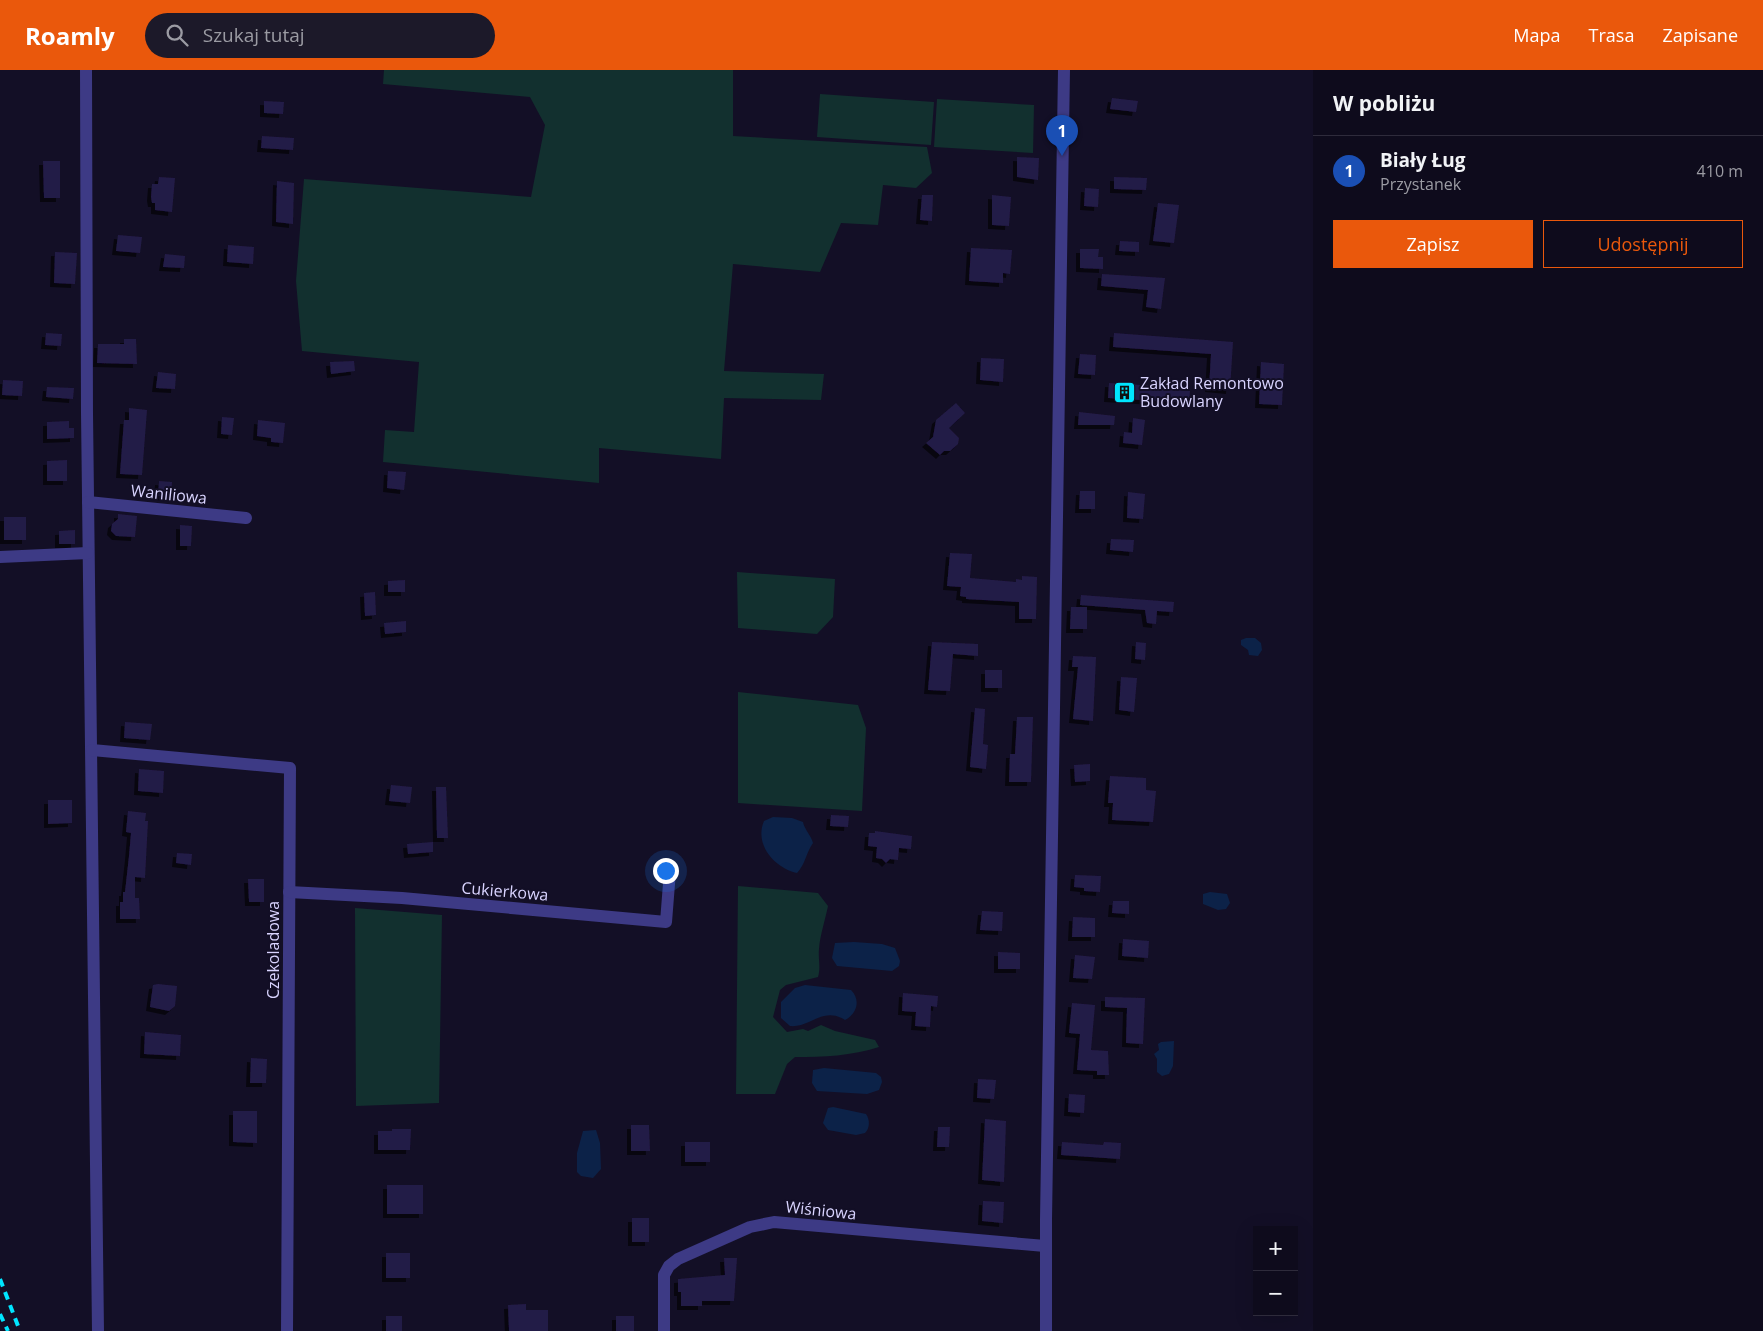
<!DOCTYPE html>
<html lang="pl">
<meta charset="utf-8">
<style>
body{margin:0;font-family:"Open Sans",sans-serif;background:#1c1929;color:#f1f3f6}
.controls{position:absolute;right:15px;bottom:15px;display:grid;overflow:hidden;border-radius:0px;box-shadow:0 5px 20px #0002}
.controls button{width:45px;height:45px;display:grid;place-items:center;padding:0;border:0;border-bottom:1px solid #2e2b3b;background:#0e0b1c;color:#f1f3f6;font:25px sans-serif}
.you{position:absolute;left:665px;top:800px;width:18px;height:18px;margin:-12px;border:4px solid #fff;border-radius:50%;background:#1a73e8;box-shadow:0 0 0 8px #1a73e833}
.badge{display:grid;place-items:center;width:32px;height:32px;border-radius:50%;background:#ea580c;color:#fff;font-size:16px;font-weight:700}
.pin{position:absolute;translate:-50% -41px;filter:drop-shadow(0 1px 2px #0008)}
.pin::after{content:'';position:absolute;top:26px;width:18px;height:15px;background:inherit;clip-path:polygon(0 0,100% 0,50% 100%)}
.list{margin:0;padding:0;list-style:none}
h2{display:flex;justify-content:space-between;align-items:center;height:65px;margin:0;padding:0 20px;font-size:21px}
h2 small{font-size:16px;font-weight:400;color:#9b9ba3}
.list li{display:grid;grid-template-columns:32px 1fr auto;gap:15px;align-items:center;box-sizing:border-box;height:70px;padding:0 20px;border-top:1px solid #2e2b3b}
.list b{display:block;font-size:19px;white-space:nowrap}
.list p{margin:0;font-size:16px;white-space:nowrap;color:#9b9ba3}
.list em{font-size:16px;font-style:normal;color:#9b9ba3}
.actions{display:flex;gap:10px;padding:15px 20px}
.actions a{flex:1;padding:11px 0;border:1px solid #ea580c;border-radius:0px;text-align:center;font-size:18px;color:#ea580c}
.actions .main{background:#ea580c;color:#fff}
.icon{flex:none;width:28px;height:28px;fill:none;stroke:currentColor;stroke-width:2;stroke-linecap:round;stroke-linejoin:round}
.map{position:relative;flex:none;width:1313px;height:1261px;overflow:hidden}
header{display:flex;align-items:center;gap:30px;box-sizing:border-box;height:70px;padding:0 25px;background:#ea580c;color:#fff}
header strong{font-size:24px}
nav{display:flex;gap:28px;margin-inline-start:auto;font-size:18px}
.search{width:350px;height:45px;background:#1c1929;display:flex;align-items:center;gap:12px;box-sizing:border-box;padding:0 18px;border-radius:28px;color:#9b9ba3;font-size:19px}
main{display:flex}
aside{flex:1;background:#0e0b1c}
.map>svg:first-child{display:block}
.green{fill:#12302f}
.water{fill:#0c2248}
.building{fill:#241b47;filter:url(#shadow)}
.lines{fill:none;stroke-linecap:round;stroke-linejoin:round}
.minor{stroke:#3d3a85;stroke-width:12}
.rail{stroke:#00e5ff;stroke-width:4;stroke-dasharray:8 6;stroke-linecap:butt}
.labels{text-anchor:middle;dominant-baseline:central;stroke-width:4;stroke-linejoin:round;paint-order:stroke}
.poi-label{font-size:16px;fill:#d9d4ff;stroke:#130f26;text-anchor:start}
.street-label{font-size:16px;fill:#d9d4ff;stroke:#130f26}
</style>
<header>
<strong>Roamly</strong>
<div class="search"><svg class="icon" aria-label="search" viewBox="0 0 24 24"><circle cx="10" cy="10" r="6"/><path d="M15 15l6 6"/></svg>Szukaj tutaj</div>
<nav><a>Mapa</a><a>Trasa</a><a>Zapisane</a></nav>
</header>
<main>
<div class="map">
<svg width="1313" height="1261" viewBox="0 0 1313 1261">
<defs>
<filter id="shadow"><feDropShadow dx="-4" dy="4" stdDeviation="0" flood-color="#0009"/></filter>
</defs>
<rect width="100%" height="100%" fill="#130f26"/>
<g class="green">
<polygon points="384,0 733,0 733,66 927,77 932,103 916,118 883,115 878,155 841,153 820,202 733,194 724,301 824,304 821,330 724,328 721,389 599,378 599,413 383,392 385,360 414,362 419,292 302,281 296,211 304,109 531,127 545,55 530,27 383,14"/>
<polygon points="820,24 934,32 931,75 817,67"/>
<polygon points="937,29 1034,35 1033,83 934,77"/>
<polygon points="737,502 835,509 833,547 817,564 738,558"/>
<polygon points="738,622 858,635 866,658 862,741 738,733"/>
<path d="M738,816L818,823L828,836C825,851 820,865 819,879C818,889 821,897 818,907L786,915L780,920L773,947L787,962L803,959L808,961L821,955L835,961L875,970L879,977C852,986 823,987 795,987L787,994L775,1024H736Z"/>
<polygon points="355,838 442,845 439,1033 356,1036"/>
</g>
<g class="water">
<polygon points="1246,568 1255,568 1261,573 1262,580 1258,586 1249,585 1248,580 1241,575 1241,570"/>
<path d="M773,747L792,748L803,752C804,759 811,765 813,773C806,783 805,795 797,803C774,798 754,774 764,751Z"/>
<polygon points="1210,822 1227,824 1230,833 1226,839 1218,840 1203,834 1203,824"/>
<polygon points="854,872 882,874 895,878 900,891 899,896 892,901 837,896 832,888 835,873"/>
<path d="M805,915L851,920C861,930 857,944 845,950C823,936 810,958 790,956L781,948V932L795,918Z"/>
<polygon points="1174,971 1173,996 1169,1004 1162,1006 1157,1002 1157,989 1154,984 1159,980 1158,974 1161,972"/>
<polygon points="824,998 876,1003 881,1007 882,1012 879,1020 867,1024 817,1021 812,1013 813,1000"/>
<path d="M833,1037L866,1044C870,1050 870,1058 865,1063L856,1065L828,1060L823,1053L828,1038Z"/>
<polygon points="596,1060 600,1073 601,1099 593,1108 581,1106 577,1102 577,1083 583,1061"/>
</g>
<g class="building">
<polygon points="1112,28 1138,31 1136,42 1110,39"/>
<polygon points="264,31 284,32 283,44 264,43"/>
<polygon points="262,66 294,68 293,80 261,78"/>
<polygon points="1017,87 1039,88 1038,110 1017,107"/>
<polygon points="43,91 60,91 60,128 44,128"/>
<polygon points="159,107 175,108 172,142 155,140 155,133 152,133 151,127 152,114 158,114"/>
<polygon points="1114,107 1147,108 1146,120 1114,119"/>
<polygon points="277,111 294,113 293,154 276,152"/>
<polygon points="1085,118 1099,119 1098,137 1084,136"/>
<polygon points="922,125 933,125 932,151 920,150"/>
<polygon points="992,125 1011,127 1009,156 992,155"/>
<polygon points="1158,133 1179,135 1174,173 1153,171"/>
<polygon points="118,165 142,167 140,183 116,181"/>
<polygon points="1120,171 1139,172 1139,182 1119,181"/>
<polygon points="228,175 254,177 253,194 227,192"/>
<polygon points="971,178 1012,180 1010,204 1003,203 1003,213 969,211"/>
<polygon points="1080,179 1099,179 1098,187 1103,187 1103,199 1080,198"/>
<polygon points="55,182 77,183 75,214 54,213"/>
<polygon points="165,184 185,186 184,198 163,197"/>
<polygon points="1102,204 1165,208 1161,239 1146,237 1148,220 1101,216"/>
<polygon points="46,263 62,264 61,276 45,275"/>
<polygon points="1114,263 1233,272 1230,320 1209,318 1211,284 1113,277"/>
<polygon points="124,269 136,269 137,294 97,293 98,274 124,274"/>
<polygon points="1080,284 1096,285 1095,305 1078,304"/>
<polygon points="981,288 1004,289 1003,312 980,310"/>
<polygon points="354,291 355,301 331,304 330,292"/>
<polygon points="1261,292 1284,294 1282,335 1259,334"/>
<polygon points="158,302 176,304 175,319 156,318"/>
<polygon points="3,310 23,311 22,326 2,325"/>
<polygon points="1109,313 1173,317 1172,320 1190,321 1189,333 1108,328"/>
<polygon points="47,317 74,318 73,329 46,327"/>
<polygon points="956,333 965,343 949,358 959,368 958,374 950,381 944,381 940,385 926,373 933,367 936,350"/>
<polygon points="129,338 147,340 142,405 120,404 124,350 129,350"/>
<polygon points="1079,342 1115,346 1114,355 1078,355"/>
<polygon points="222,347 234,348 232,365 221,364"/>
<polygon points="1133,348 1145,350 1142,375 1123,373 1124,362 1132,363"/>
<polygon points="258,350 285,353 283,373 271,372 271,368 257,366"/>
<polygon points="69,351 69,358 74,358 74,368 47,369 47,352"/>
<polygon points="67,390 67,411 47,411 47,391"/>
<polygon points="388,401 406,402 404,420 387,418"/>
<polygon points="159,411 172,412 171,427 158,426"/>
<polygon points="1080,421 1095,421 1095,439 1079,439"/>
<polygon points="1128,422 1145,424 1143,449 1127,448"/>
<polygon points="118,444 137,446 135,467 116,466 111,461 112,454 118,449"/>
<rect x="4" y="447" width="22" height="23"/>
<polygon points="180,455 192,456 191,476 180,476"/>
<polygon points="75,460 75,474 59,474 59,461"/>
<polygon points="1111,469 1134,470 1133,482 1110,480"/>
<polygon points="950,483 972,484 970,508 1016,512 1016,509 1022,510 1022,506 1037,507 1036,549 1019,549 1019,532 966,529 966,527 960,526 961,517 947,516"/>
<polygon points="405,510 405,522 388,522 388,511"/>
<polygon points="375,522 376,545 365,546 364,523"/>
<polygon points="1081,525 1174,532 1173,542 1157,541 1156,554 1147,553 1145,540 1080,535"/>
<polygon points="1071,537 1087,537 1087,559 1070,559"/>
<polygon points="406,551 406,562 385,564 384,553"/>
<polygon points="932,572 978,574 978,586 953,584 950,621 928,620"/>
<polygon points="1136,572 1146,573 1145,590 1135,589"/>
<polygon points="1073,586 1096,587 1093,651 1073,649 1078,597 1072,597"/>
<rect x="985" y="600" width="17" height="18"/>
<polygon points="1121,607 1137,608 1134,642 1119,640"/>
<polygon points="975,638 985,639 983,674 988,675 986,699 970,697"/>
<polygon points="1017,647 1033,647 1031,712 1009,712 1010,684 1015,684"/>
<polygon points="125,652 152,654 150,670 124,668"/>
<polygon points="1090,694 1090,711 1075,712 1074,695"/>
<polygon points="139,699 164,701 163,723 138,721"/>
<polygon points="1110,706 1146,708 1146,720 1156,721 1153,752 1112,750 1113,733 1108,733"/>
<polygon points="391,715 412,717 410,733 389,731"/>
<polygon points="436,717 446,717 448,768 437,768"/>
<polygon points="48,730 72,730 72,753 48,754"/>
<polygon points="128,741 146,743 145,751 148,751 145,808 135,807 135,828 139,828 140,849 120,849 120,832 123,832 123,822 125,822 129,786 131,763 126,762"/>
<polygon points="831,745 849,746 848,757 830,756"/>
<polygon points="875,761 912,766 911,779 899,778 898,790 890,789 886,793 882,789 876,788 877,777 868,776 869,763 875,763"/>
<polygon points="433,772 433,782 408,784 407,774"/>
<polygon points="177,783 192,784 191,795 176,793"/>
<polygon points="1075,805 1101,806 1100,822 1084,821 1084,818 1074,817"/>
<polygon points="248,809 264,809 264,832 249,832"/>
<polygon points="1113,831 1129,831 1129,844 1112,843"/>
<polygon points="982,841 1003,842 1002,861 980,860"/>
<polygon points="1073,847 1095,848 1095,867 1072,867"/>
<polygon points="1123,869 1149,871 1148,888 1122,886"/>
<polygon points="998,882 1020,883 1020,899 998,899"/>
<polygon points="1075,885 1095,887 1092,909 1073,908"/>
<polygon points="158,914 177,916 175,936 169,941 150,937 153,915"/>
<polygon points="903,923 938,926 937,937 931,936 930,957 915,956 916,942 902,941"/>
<polygon points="1105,927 1145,928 1143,974 1126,973 1127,938 1105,937"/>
<polygon points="1072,933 1095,935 1091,980 1108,981 1109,1005 1097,1005 1097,1001 1077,1000 1080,964 1069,963"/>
<polygon points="145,962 181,965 180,986 144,984"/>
<polygon points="251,988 267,989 266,1013 250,1013"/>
<polygon points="978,1009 996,1010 994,1029 977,1028"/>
<polygon points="1069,1024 1085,1025 1084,1043 1068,1042"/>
<polygon points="233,1041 257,1041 257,1073 233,1072"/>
<polygon points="985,1049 1006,1051 1004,1112 982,1110"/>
<polygon points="631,1055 649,1055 650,1081 631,1081"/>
<polygon points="938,1057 950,1057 949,1077 937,1077"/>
<polygon points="392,1059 411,1059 410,1080 378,1080 378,1061 392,1061"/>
<rect x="685" y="1072" width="25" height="20"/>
<polygon points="1062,1072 1103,1075 1104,1072 1121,1073 1120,1089 1061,1085"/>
<rect x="387" y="1115" width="36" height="29"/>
<polygon points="983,1131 1004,1132 1003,1153 982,1151"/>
<rect x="632" y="1148" width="17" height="24"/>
<rect x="386" y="1183" width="24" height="25"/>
<polygon points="724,1188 737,1188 734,1231 702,1231 702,1236 681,1236 681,1222 678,1222 678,1209 725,1205"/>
<polygon points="526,1234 526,1240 548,1240 548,1261 509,1261 508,1235"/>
<rect x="386" y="1246" width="16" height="15"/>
<rect x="616" y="1246" width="18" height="15"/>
</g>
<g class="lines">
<g class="minor">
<polyline points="86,0 87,343 98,1261"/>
<polyline points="88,432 246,448"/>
<polyline points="0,487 88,483"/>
<polyline points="92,680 290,698 287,1261"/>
<polyline points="289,822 402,828 666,852 670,801"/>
<polyline points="664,1261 664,1205 669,1196 678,1189 750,1157 774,1152 1045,1176"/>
<polyline points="1046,1261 1046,1150 1064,0"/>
</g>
<g class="rail">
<polyline points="0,1209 20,1261"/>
<polyline points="0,1244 8,1261"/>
</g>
</g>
<defs>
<symbol id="building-square" viewBox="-11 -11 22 22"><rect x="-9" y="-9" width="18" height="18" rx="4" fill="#00e5ff" stroke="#130f26"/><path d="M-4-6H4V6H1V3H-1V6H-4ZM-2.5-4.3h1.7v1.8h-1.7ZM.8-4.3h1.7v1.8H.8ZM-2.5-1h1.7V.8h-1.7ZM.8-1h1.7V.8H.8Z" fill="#111"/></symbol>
</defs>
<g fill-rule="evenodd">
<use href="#building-square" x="1112" y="310" width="25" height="25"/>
</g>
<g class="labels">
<g class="poi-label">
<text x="1140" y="313">Zakład Remontowo<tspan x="1140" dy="18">Budowlany</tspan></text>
</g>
<g class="street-label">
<text transform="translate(169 424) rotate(6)">Waniliowa</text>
<text transform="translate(505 821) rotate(5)">Cukierkowa</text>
<text transform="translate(273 880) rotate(-90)">Czekoladowa</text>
<text transform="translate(821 1140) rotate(6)">Wiśniowa</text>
</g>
</g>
</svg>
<div class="controls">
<button>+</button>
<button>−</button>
</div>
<div class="you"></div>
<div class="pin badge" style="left:1062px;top:86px;background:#1a4fb4">1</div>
</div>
<aside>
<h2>W pobliżu<small></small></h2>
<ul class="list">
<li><span class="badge" style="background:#1a4fb4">1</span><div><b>Biały Ług</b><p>Przystanek</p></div><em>410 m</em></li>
</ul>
<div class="actions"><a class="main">Zapisz</a><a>Udostępnij</a></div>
</aside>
</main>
